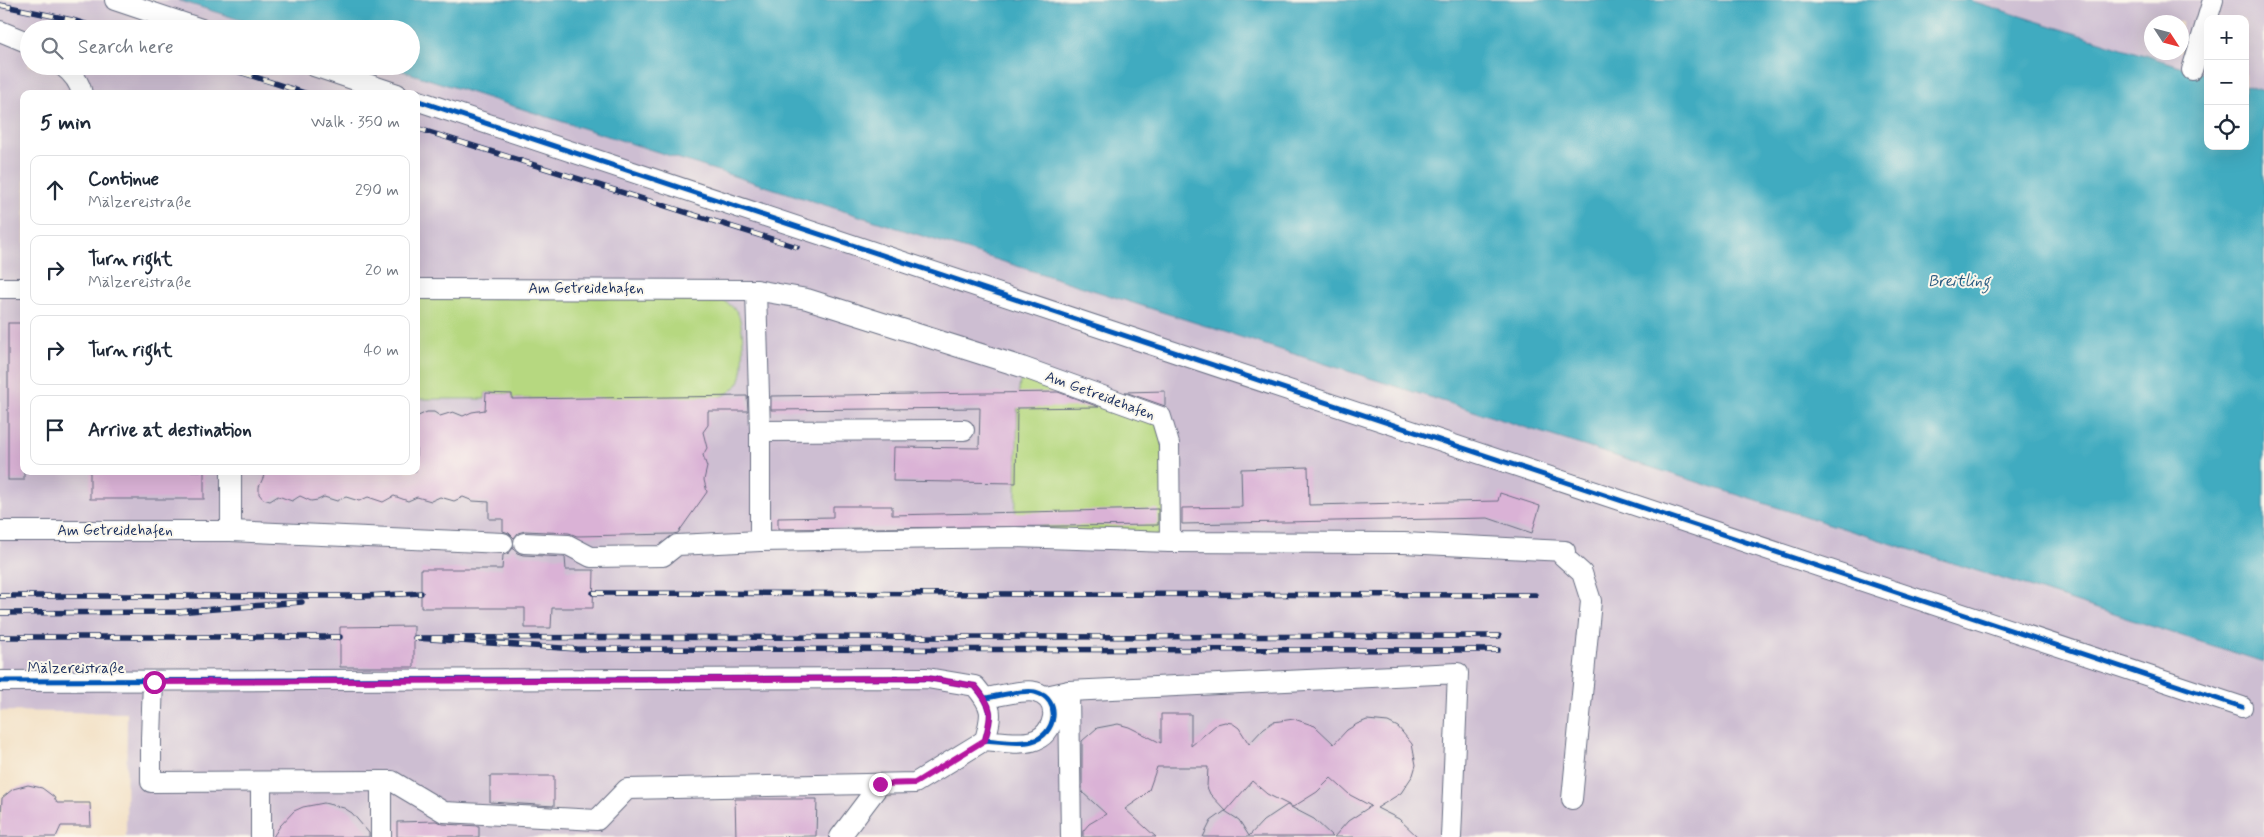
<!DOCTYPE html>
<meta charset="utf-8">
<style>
body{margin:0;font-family:Mynerve,sans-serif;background:#f2f2f3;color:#1f2937}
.controls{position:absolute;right:15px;top:15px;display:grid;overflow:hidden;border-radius:10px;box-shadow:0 5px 20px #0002}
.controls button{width:45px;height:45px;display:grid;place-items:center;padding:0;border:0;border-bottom:1px solid #e0e1e3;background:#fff;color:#1f2937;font:25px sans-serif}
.compass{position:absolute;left:2144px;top:15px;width:45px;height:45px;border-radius:50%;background:#fff;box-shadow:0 5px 20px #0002;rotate:126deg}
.stop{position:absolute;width:15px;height:15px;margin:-11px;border:4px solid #b5179e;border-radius:50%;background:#fff}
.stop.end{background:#b5179e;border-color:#fff;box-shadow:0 1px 5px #0008}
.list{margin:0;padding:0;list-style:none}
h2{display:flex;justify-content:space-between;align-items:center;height:65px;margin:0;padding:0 20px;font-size:21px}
h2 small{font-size:16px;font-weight:400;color:#747a83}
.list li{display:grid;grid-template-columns:32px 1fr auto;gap:15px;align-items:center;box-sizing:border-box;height:70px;margin:0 10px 10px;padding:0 10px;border:1px solid #e0e1e3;border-radius:10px}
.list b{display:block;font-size:19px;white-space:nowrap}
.list p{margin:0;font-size:16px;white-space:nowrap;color:#747a83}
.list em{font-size:16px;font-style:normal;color:#747a83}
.icon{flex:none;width:28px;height:28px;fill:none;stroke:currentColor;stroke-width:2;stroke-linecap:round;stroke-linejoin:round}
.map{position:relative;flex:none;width:2264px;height:837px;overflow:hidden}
.search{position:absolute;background:#fff;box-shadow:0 5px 20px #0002;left:20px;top:20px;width:400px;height:55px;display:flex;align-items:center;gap:12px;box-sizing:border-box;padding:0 18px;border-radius:28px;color:#747a83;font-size:19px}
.panel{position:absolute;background:#fff;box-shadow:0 5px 20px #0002;left:20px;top:90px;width:400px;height:385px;border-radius:10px}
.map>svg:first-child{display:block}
.industrial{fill:#cdbed2;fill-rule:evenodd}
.green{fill:#b6d880;stroke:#68846f}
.water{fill:#41abc0;stroke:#2e6d8f}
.building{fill:#dab2d6}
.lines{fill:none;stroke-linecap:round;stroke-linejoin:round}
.minor-casing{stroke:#676d82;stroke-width:22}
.minor{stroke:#fff;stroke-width:20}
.rail-casing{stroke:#1b2f5e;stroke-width:5.5}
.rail{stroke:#fbf7ec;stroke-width:4;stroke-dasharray:11;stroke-linecap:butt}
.cycleway-casing{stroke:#fbf7ec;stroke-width:8}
.cycleway{stroke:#0057b8;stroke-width:5}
.route{stroke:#b5179e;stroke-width:6}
.labels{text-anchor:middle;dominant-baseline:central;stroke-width:4;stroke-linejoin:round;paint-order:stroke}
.street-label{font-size:15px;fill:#1b2f5e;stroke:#fbf7ec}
.water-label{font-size:16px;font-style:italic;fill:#285a80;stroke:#fbf7ec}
</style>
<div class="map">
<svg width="2264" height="837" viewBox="0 0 2264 837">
<rect width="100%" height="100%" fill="#fbf7ec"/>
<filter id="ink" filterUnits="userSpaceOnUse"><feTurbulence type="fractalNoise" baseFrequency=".02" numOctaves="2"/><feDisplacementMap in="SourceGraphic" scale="10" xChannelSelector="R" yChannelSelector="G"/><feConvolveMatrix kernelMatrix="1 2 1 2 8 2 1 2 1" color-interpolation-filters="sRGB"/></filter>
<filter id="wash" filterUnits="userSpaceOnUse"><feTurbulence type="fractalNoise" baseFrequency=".0096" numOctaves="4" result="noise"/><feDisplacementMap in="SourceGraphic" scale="20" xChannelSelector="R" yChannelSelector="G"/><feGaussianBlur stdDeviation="1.12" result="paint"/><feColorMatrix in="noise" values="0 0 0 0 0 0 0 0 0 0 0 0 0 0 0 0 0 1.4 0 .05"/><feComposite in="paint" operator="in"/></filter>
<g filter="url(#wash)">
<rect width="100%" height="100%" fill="#f3e1c6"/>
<g class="industrial">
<path d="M0,0H178L269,29H29V66H387L2264,662V837H126L127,713L0,711ZM24,94H416V471H24Z"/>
<path d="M1969,0H2264V92L2245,86V19H2208V75ZM2152,22H2182V52H2152Z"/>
</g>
<g class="green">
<path d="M416,297L718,298C725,302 732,305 737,312C744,323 746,370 739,382C733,392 724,396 713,399H512V394L486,393L485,399H416Z"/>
<polygon points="1022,367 1161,417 1170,542 1015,537 1018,397"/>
</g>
<polygon class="water" points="178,0 1969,0 2208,75 2208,146 2245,146 2245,86 2264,92 2264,662 387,66 411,66 411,29 269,29"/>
<g id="blocks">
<g class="building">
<rect x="8" y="323" width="16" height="157"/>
<polygon points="1165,391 1165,406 1125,392"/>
<polygon points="1058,392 1099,407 1017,408 1016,483 893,481 894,447 979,448 980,408 771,410 771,396"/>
<polygon points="486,393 512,394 512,399 747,396 748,411 708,411 708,425 703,432 707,448 703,455 707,467 704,480 707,492 678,533 673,534 577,536 569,533 525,531 518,533 514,538 509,533 503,531 503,519 489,519 489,502 473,501 463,497 454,501 440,497 431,501 417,497 408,501 394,496 383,502 368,497 359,501 346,497 337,501 324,497 318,500 311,501 300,496 292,501 278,496 270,501 263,499 259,494 259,487 266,471 416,471 416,417 427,412 434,412 440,416 453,412 463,416 472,412 485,410"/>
<polygon points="1308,467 1309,505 1498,501 1500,493 1540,506 1532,533 1488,518 1182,524 1182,508 1242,507 1241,469"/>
<rect x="90" y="471" width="114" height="28"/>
<polygon points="833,506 892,506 892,515 1158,509 1158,525 778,529 778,518 833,517"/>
<polygon points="513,548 517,553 523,555 565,557 566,570 594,570 593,608 552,608 551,628 525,628 525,608 421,608 421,569 502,569 503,555 509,553"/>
<polygon points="414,626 414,667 340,667 340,627"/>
<polygon points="1161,714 1191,714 1191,746 1217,724 1225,722 1232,723 1239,728 1249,744 1264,728 1273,722 1294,719 1315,726 1334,744 1347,730 1357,724 1367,720 1388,722 1398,727 1412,744 1416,765 1413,775 1401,793 1377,808 1399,819 1418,837 1334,837 1348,821 1371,806 1350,795 1331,778 1317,792 1293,807 1267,794 1252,781 1226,811 1210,794 1207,787 1208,767 1157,767 1149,790 1141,798 1125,809 1156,837 1083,837 1083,831 1089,824 1106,814 1082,792 1082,741 1097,728 1118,724 1129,727 1161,743"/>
<polygon points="490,776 554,776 554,806 490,802"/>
<polygon points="28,785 42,788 54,797 57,803 90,803 91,826 61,826 56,837 0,837 2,798 13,789"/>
<polygon points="735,799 817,799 816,836 736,837"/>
<polygon points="324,803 344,808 352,813 369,833 369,837 273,837 280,826 294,811 303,807"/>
<polygon points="1287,805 1314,819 1333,837 1203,837 1211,821 1225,811 1239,820 1249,836 1263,821"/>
<polygon points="436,821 443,824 479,826 479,837 397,837 397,822"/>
</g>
</g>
</g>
<g filter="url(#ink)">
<use href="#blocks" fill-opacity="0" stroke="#676d82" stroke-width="1"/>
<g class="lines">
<defs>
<g id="minor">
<polyline points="115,0 201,29"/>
<polyline points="0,31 29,43"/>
<path d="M63,66C72,73 80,83 82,94"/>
<polyline points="314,66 397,94"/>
<polyline points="2192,70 2213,0"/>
<polyline points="416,100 2242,707"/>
<polyline points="0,288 24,288"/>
<polyline points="416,289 756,290 807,299 1022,367 1161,417 1169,444 1170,542"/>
<polyline points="756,290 760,431 760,541 1015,537 1170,542 1404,543 1565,551 1563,556 1582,573 1591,601 1572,799"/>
<polyline points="760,431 964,430"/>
<polyline points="0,531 231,531 503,543"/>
<polyline points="231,531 231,471"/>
<polyline points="524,543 568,545 591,557 663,556 677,545 760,541"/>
<path d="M0,681L927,678L975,686C994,708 992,714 985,740C999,741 1018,745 1032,741C1056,735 1063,699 1035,692C1025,689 998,696 986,698"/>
<polyline points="153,681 151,738 151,782 392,781 444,812 597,820 627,789 915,783 985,740"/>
<polyline points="1069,691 1071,837"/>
<polyline points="1046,696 1069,691 1458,673 1451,837"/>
<polyline points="261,837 261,782"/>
<polyline points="381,837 381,781"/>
<polyline points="840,837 880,784"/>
</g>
</defs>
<use href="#minor" class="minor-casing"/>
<use href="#minor" class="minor"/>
<defs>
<g id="rail">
<polyline points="0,5 72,20 101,29"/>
<polyline points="221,66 308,94"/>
<polyline points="416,128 797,247"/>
<polyline points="593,593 1535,595"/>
<polyline points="0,596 364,596 421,593"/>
<polyline points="0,613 177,612 302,602"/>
<polyline points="0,637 340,637"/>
<polyline points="1498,650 577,649 415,638 1499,636"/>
</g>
</defs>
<use href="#rail" class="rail-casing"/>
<use href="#rail" class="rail"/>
<defs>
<g id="cycleway">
<polyline points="416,100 2242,707"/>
<path d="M0,681L927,678L975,686C994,708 992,714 985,740C999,741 1018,745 1032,741C1056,735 1063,699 1035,692C1025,689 998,696 986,698"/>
</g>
</defs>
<use href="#cycleway" class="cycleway-casing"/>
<use href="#cycleway" class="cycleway"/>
</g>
</g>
<g class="lines" filter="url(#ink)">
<path class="route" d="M154,682L927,678L975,686C994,708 992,714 985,740L915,783L880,784"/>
</g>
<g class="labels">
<g class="street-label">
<text x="586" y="289">Am Getreidehafen</text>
<text transform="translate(1100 396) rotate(20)">Am Getreidehafen</text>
<text x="115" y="531">Am Getreidehafen</text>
<text x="76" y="669">Mälzereistraße</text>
</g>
<g class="water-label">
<text x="1959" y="281">Breitling</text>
</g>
</g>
</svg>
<div class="controls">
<button>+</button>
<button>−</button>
<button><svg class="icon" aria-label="locate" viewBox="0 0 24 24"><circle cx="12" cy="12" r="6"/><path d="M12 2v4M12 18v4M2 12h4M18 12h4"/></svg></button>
</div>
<svg class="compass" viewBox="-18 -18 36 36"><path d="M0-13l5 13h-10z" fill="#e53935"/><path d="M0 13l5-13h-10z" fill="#747a83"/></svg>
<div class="stop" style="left:154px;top:682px"></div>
<div class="stop end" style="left:880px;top:784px"></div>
<div class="search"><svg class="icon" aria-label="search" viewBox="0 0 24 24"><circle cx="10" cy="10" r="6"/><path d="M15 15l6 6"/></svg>Search here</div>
<section class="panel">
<h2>5 min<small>Walk · 350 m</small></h2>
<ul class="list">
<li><svg class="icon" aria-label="ahead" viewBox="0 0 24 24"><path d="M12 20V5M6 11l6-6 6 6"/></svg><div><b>Continue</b><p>Mälzereistraße</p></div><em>290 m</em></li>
<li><svg class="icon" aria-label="right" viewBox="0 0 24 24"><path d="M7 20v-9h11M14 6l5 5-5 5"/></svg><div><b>Turn right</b><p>Mälzereistraße</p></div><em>20 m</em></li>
<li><svg class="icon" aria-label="right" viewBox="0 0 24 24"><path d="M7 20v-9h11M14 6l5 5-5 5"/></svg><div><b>Turn right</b></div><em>40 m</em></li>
<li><svg class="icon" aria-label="arrive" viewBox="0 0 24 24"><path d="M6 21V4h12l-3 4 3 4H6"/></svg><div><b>Arrive at destination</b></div></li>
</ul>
</section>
</div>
